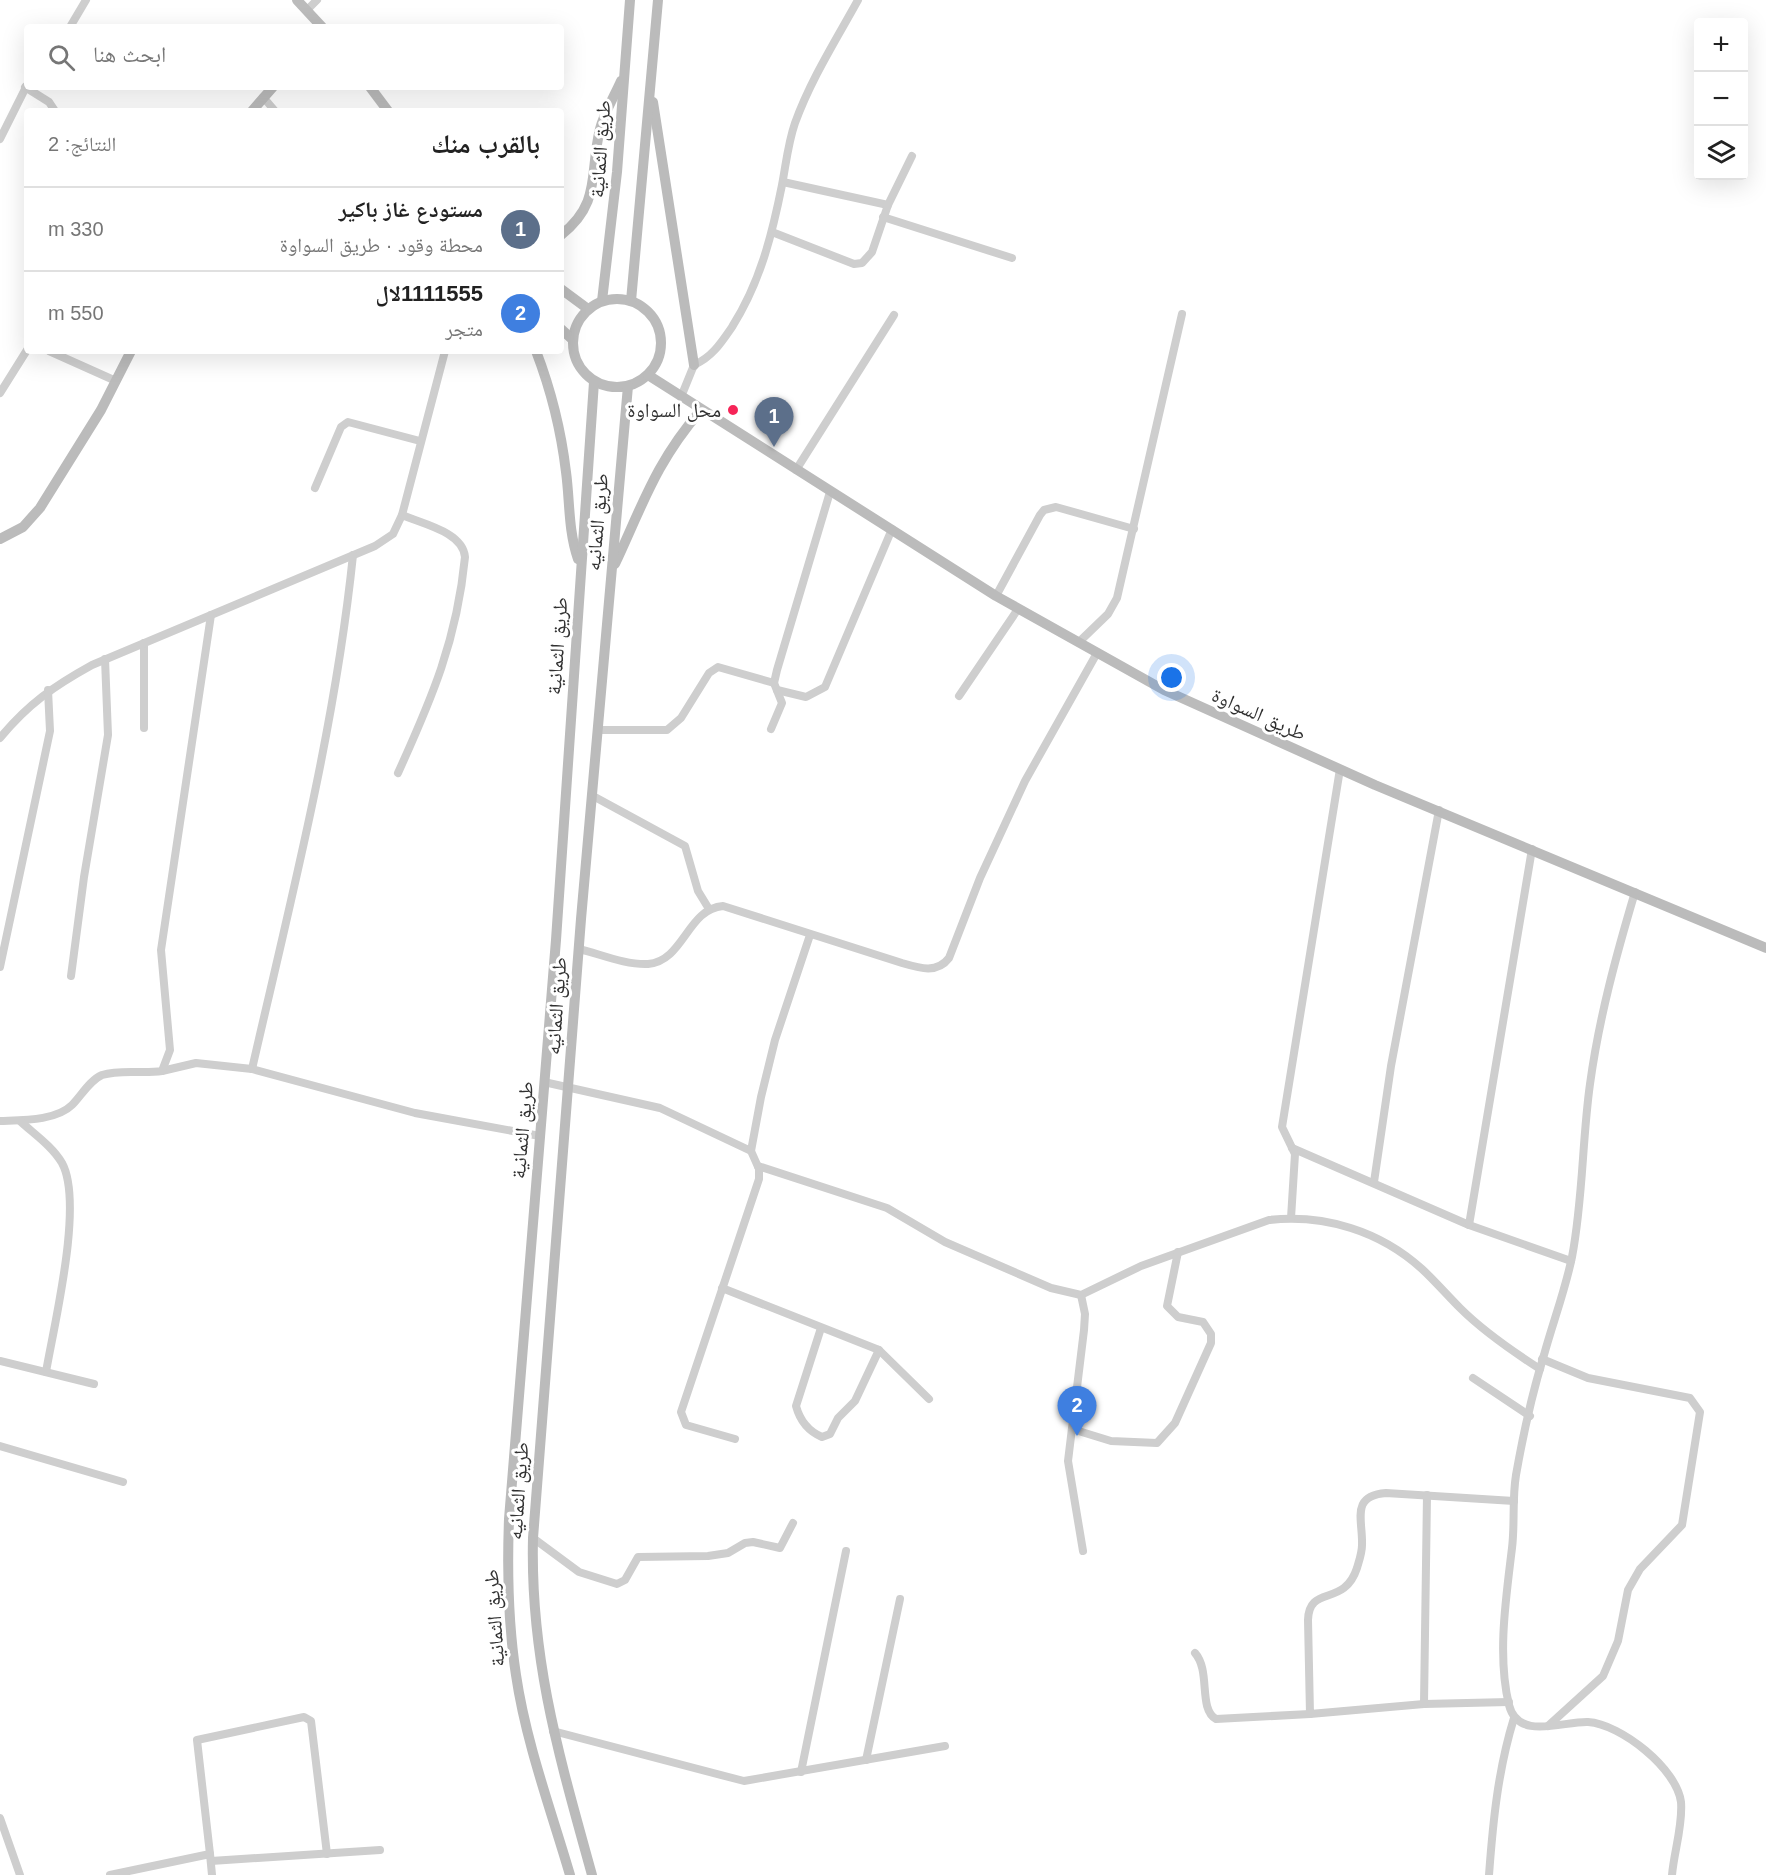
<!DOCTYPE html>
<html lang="ar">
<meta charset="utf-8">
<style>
body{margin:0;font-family:Arial,"Noto Naskh Arabic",sans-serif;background:#f6f6f6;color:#222;direction:rtl}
.controls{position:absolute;right:18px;top:18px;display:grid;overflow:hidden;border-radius:6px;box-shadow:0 6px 24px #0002}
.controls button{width:54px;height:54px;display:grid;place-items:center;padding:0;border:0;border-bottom:2px solid #e0e0e0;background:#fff;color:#222;font:30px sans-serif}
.you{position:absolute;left:1172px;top:678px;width:21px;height:21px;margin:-15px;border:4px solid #fff;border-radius:50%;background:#1a73e8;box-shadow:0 0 0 9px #1a73e833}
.badge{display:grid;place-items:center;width:39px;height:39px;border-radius:50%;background:#f62558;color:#fff;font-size:20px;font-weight:700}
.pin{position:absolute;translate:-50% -50px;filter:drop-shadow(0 2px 3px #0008)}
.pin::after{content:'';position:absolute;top:32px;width:21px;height:18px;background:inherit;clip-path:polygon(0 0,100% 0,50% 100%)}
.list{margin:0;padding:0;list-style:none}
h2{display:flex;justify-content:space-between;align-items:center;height:78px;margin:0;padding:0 24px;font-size:26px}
h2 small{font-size:20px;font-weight:400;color:#767676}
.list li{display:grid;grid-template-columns:39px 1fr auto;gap:18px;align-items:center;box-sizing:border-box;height:84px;padding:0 24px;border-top:2px solid #e0e0e0}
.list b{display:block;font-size:22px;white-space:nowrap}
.list p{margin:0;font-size:20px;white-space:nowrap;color:#767676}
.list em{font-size:20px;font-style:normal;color:#767676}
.icon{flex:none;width:33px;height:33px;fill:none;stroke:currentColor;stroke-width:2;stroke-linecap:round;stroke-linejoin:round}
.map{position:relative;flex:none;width:1766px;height:1875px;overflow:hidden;direction:ltr}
.search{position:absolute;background:#fff;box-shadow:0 6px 24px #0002;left:24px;top:24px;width:540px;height:66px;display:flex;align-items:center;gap:15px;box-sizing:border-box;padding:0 21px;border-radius:6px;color:#767676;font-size:22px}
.panel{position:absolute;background:#fff;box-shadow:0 6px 24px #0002;left:24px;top:108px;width:540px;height:246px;border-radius:6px;direction:rtl}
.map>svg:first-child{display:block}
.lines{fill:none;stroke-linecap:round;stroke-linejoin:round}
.street{stroke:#cecece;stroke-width:8}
.secondary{stroke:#bbb;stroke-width:10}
.poi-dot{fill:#f62558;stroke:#fff;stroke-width:2}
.labels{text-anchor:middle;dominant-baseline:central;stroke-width:6;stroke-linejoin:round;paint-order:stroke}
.street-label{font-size:20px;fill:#313131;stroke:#fff}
.poi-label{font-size:20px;fill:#313131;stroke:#fff;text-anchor:end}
</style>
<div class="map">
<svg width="1766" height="1875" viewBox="0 0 1766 1875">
<rect width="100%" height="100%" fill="#fff"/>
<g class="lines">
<g class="street">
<polyline points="307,10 317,0"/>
<polyline points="70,27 86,0"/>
<polyline points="25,87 49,102 55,111"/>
<polyline points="263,97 275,111"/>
<polyline points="0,139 27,85"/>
<polyline points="783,182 888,205"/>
<polyline points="883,217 1012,258"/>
<polyline points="772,232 854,264 862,263 872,252 888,205 912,156"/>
<polyline points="49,351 116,381"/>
<polyline points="0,393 27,350"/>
<path d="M681,397L694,365C712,357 721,343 732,327C760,283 772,235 782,185C786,164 788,143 795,123C811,79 836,40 858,0"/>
<polyline points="796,470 894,315"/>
<polyline points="315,488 341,427 348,422 420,441"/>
<polyline points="996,596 1040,515 1044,510 1056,507 1134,529"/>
<polyline points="1079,642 1108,614 1117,598 1182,314"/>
<polyline points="144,643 144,728"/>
<polyline points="777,690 806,697 825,687 892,529"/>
<polyline points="959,696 1018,609"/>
<polyline points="771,729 782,703 774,683 777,670 830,492"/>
<polyline points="599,730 667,730 681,718 709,673 718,667 774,683"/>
<path d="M0,738C28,704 54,686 92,665L375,546L393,534L402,515L445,351"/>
<path d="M398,773C432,698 457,640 465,557C463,532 423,524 402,515"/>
<polyline points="593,796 685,846 698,891 709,909"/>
<path d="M1635,892C1616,956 1599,1018 1590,1084C1582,1141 1583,1200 1572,1257C1565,1291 1553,1322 1544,1355C1532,1394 1523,1435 1516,1475C1512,1499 1515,1524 1512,1548C1506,1598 1497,1656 1509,1705C1518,1741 1563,1721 1588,1722C1621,1724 1677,1769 1681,1802C1683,1825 1674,1852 1672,1875"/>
<path d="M579,949C600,954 625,965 648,964C684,961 687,909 723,906L902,963C919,968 937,974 949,958L980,878L1025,781L1097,653"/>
<polyline points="0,967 50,731 48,690"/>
<polyline points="71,976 84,877 108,735 105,659"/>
<path d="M252,1069C291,899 335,729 353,555"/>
<polyline points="162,1071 196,1063 252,1069 415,1113 540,1136"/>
<polyline points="544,1082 660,1108 751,1151"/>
<path d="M0,1121C21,1120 56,1121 72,1105C81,1096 90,1080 102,1075C121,1069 142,1074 162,1071L170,1050L161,950L211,615"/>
<path d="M20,1121C34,1134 52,1146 62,1163C84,1203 54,1325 46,1372"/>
<polyline points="1292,1148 1469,1225 1571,1261"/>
<path d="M758,1166L887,1208L945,1242L1051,1288L1081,1295L1141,1266L1269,1220C1325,1214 1380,1231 1422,1269C1435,1281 1447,1295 1460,1308C1484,1332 1512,1351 1540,1369"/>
<polyline points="1374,1182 1391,1066 1439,810"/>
<polyline points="1291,1218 1295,1154 1282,1127 1340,769"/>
<polyline points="1469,1225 1532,849"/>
<polyline points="722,1288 879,1350 929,1399"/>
<polyline points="1081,1295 1085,1314 1084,1330 1068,1461 1083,1551"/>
<path d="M821,1328L796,1406C800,1421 808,1431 822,1437L830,1434L838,1418L855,1401L879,1350"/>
<polyline points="1542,1359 1588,1378 1690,1398 1700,1412 1682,1525 1640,1569 1628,1590 1618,1641 1603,1676 1548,1726"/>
<polyline points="0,1361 94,1384"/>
<polyline points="1473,1378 1530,1416"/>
<polyline points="1072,1429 1111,1441 1157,1443 1175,1423 1211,1343 1211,1334 1203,1322 1178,1317 1167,1306 1178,1252"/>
<polyline points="735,1439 686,1425 681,1412 759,1179 759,1169 751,1151 761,1097 775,1040 810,935"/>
<polyline points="0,1446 123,1482"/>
<polyline points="533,1538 579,1572 617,1584 625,1580 638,1557 708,1556 728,1553 745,1543 753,1542 780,1548 793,1523"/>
<path d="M1195,1653C1211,1671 1198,1709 1216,1719L1310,1714"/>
<path d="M1509,1702L1424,1704L1310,1714L1308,1620C1309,1584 1344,1608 1357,1568C1359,1561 1362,1553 1362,1545C1363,1520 1350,1496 1386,1493L1514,1501"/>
<polyline points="1424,1704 1427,1495"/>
<polyline points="553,1731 744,1781 945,1746"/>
<polyline points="866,1760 900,1599"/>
<polyline points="801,1772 846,1551"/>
<polyline points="0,1818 20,1875"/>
<polyline points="210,1854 197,1740 304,1717 311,1721 327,1854"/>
<polyline points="211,1861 380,1850"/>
<polyline points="110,1875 210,1854 212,1875"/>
<path d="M1489,1875C1493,1821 1498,1770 1514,1718"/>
</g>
<g class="secondary">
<polyline points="297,0 322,27"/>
<polyline points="370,87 388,111"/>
<polyline points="653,102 694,365"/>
<polyline points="252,111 273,87"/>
<path d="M561,235C602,203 589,173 600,129C604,113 614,97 621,81"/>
<polyline points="561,289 588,309"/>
<circle cx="617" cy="343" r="44"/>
<polyline points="602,301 617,172 630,0"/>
<polyline points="631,301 658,0"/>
<polyline points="561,329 572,339"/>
<path d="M536,351C551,390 561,430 566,472C570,501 568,530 578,559"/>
<polyline points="648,375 996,596 1164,690 1375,785 1766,948"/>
<polyline points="0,539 23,527 40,508 101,410 131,351"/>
<path d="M615,564C643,504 656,462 701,410"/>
<path d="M570,1875C551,1810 526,1743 516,1675C508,1623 507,1572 509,1519L556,940L594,382"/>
<path d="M592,1875C560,1759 530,1660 533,1538L581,919L628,386"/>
</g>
</g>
<circle class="poi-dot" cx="733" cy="410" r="6"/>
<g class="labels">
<g class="street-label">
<text transform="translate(600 149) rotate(-86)">طريق الثمانية</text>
<text transform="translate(597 522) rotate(-85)">طريق الثمانيه</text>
<text transform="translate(557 646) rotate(-86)">طريق الثمانية</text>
<text transform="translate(1259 714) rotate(24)">طريق السواوة</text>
<text transform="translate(556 1006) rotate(-86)">طريق الثمانيه</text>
<text transform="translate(522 1130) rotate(-85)">طريق الثمانية</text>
<text transform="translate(518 1491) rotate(-86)">طريق الثمانيه</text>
<text transform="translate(494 1618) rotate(-94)">طريق الثمانية</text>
</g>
<g class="poi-label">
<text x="721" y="410">محل السواوة</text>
</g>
</g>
</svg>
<div class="controls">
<button>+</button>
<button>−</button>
<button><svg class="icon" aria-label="layers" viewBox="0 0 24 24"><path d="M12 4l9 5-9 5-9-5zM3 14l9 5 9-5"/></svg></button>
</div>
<div class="you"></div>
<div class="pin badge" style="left:774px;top:447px;background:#5c6f8a">1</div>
<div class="pin badge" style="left:1077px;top:1436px;background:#3f7fe0">2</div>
<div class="search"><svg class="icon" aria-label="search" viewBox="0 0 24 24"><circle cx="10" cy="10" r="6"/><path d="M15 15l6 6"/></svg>ابحث هنا</div>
<section class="panel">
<h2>بالقرب منك<small>النتائج: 2</small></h2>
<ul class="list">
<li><span class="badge" style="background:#5c6f8a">1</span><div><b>مستودع غاز باكير</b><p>محطة وقود · طريق السواوة</p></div><em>330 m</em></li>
<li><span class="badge" style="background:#3f7fe0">2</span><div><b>1111555لال</b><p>متجر</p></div><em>550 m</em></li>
</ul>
</section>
</div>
